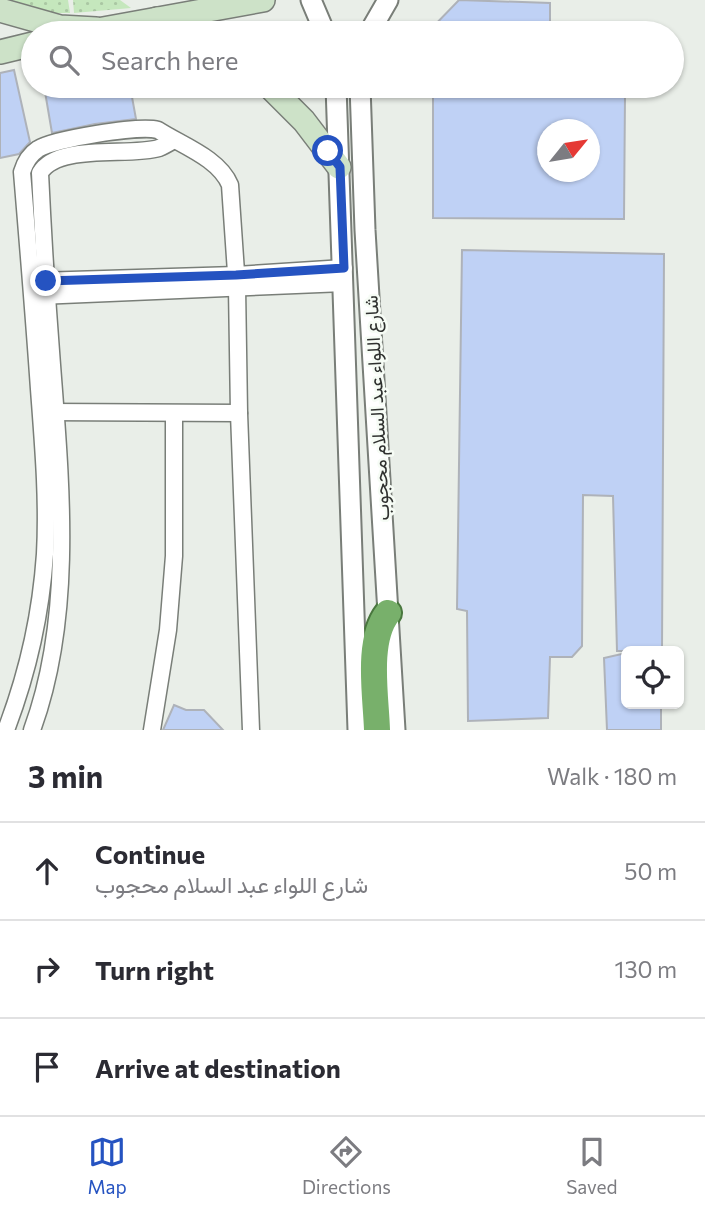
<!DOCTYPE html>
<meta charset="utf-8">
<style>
body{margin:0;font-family:Commissioner,Vazirmatn,sans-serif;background:#f2f2f3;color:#2b2b33}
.controls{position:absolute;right:21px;bottom:21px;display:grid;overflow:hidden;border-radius:10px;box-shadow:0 2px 5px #0004}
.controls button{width:63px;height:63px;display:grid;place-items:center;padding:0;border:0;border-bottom:2px solid #e1e1e2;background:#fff;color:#2b2b33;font:35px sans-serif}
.compass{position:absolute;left:537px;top:119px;width:63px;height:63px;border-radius:50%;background:#fff;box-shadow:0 2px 5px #0004;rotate:60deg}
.stop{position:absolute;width:21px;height:21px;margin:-16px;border:5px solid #2553c1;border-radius:50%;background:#fff}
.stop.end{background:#2553c1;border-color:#fff;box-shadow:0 2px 7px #0008}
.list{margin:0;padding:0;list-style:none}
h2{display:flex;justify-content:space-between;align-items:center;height:91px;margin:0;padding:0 28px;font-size:30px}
h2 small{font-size:23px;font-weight:400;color:#7c7c81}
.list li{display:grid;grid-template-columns:46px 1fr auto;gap:21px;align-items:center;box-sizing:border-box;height:98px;padding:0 28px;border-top:2px solid #e1e1e2}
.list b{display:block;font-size:26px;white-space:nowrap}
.list p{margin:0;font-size:23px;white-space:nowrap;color:#7c7c81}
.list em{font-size:23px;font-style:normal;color:#7c7c81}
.icon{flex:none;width:38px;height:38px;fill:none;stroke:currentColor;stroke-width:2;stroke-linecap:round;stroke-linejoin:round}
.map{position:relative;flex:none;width:705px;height:730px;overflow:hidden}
.search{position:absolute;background:#fff;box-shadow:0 2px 5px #0004;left:21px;right:21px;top:21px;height:77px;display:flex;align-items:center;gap:18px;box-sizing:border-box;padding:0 24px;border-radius:38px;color:#7c7c81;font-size:26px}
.sheet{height:385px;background:#fff}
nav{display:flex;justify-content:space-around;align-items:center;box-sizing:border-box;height:98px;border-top:2px solid #e1e1e2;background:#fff;font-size:19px;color:#7c7c81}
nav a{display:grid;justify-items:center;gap:4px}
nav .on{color:#2553c1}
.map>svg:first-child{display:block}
.grass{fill:url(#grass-dots)}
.building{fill:#bfd1f5;stroke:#aeb2b9;stroke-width:2;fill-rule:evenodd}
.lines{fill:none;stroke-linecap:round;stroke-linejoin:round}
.minor-casing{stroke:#797e78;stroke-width:19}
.tertiary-casing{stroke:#797e78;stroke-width:23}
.secondary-casing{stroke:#797e78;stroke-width:26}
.trunk-casing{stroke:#49773e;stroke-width:30}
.minor{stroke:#fff;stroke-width:16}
.tertiary{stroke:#fff;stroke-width:19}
.secondary{stroke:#cde2c8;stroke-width:23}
.trunk{stroke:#78b06b;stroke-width:26}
.route{stroke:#2553c1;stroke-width:9}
.labels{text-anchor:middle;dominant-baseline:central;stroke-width:5;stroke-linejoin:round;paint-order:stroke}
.street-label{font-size:19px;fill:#2f312f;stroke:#f6fcf5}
</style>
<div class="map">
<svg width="705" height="730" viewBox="0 0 705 730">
<defs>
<pattern id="grass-dots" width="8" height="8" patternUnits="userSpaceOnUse" patternTransform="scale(1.75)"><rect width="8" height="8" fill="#c5e7bd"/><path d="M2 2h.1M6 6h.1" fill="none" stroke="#aac7a3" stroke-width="1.8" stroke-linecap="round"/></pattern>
</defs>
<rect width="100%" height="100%" fill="#e9eee8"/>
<g class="grass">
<polygon points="11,0 68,0 70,13 43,13 10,3"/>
<polygon points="73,0 120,0 131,8 74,13"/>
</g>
<g class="building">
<polygon points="459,0 550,3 550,33 427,33"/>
<polygon points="14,70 30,142 19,154 0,158 0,73"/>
<polygon points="44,86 130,86 136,119 95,124 52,133"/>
<path d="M433,93L625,95L624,219L433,218ZM548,130H590V172H548Z"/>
<polygon points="462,250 664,254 662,651 617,651 613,496 583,495 582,646 572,657 550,657 548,718 468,721 467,611 457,609"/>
<polygon points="626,653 626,704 661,704 661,730 607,730 604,658"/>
<polygon points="174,705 186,710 204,710 223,730 163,730"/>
</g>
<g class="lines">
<defs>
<g id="minor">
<polyline points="38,281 236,275 344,268"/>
<polyline points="39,296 344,283"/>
<polyline points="47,412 239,413"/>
<path d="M6,730C27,675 41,613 45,554C48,499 43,443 39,389C34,316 28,244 22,172C25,162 29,155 38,149C54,139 139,125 158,130C181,145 219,158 230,185L237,287L239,413L251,730"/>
<path d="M32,730C74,616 61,484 52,365C47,301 43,237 40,173C57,143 130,157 159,148C164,146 169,143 174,140"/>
<polyline points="152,730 168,630 174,556 174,414"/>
</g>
<g id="tertiary">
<polyline points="311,0 325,33"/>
<polyline points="369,33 388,0"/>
<polyline points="336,86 358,730"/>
<polyline points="360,86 365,230 395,730"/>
</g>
<g id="secondary">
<polyline points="0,10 60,27 96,29"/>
<polyline points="157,19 186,33"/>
<polyline points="81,33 263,0"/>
<polyline points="0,52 33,44"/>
<polyline points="269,86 304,121 339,167"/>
</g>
<path id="trunk" d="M377,730C376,696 366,641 388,613"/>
</defs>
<use href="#minor" class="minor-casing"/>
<use href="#tertiary" class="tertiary-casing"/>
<use href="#secondary" class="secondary-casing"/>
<use href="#trunk" class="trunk-casing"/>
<use href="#minor" class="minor"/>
<use href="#tertiary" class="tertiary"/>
<use href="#secondary" class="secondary"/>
<use href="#trunk" class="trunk"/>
</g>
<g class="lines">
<polyline class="route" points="46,281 236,275 344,268 340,167 328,151"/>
</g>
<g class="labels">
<g class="street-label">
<text transform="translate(376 408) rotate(-93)">شارع اللواء عبد السلام محجوب</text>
</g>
</g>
</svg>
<div class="controls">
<button><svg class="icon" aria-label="locate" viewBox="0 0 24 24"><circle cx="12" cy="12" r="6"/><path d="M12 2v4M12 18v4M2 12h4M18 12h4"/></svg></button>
</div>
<svg class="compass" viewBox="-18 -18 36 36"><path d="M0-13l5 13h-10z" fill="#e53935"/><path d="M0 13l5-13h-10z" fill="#7c7c81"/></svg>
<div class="stop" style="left:328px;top:151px"></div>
<div class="stop end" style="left:46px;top:281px"></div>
<div class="search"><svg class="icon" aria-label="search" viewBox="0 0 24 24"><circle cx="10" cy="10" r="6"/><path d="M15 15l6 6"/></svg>Search here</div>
</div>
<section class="sheet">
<h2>3 min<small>Walk · 180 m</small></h2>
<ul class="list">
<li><svg class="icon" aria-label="ahead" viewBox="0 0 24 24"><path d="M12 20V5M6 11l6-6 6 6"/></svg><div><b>Continue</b><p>شارع اللواء عبد السلام محجوب</p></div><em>50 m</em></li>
<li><svg class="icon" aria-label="right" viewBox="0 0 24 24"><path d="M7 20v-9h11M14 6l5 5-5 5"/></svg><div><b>Turn right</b></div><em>130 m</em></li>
<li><svg class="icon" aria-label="arrive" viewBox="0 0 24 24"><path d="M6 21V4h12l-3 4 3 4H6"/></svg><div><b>Arrive at destination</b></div></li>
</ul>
</section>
<nav>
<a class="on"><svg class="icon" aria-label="map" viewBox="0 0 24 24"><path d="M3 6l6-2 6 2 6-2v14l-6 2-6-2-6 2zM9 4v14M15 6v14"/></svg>Map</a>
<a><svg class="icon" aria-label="directions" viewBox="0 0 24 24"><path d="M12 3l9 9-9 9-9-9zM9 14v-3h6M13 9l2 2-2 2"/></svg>Directions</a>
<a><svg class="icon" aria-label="saved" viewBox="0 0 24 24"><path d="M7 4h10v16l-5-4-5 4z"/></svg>Saved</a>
</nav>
